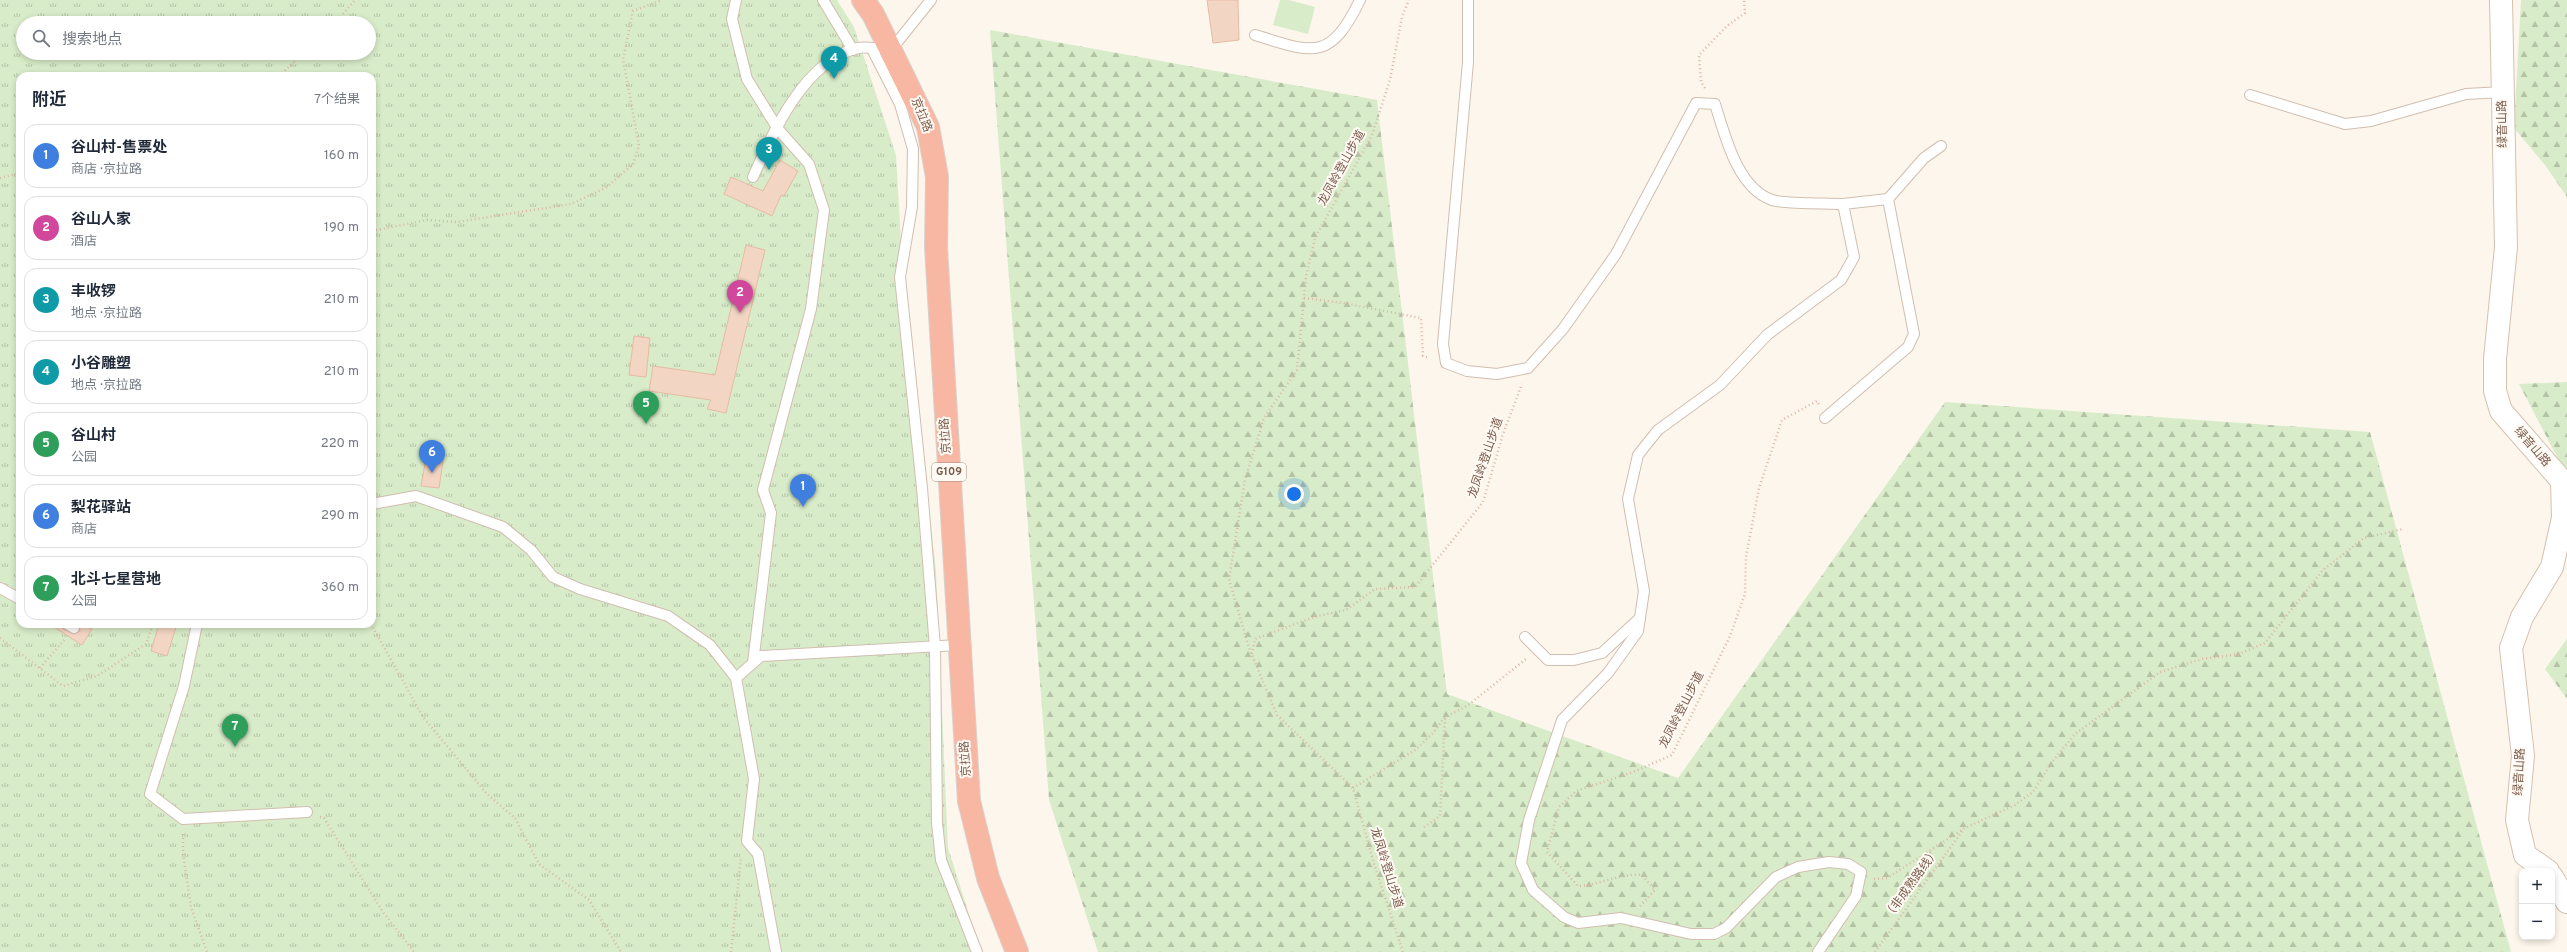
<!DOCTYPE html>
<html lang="zh">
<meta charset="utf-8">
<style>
body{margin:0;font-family:Overpass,"Noto Sans SC",sans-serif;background:#f2f2f3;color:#1f2937}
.controls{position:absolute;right:12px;bottom:12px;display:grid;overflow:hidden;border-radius:8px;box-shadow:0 2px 6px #0003}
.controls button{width:36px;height:36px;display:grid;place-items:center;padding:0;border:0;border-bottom:1px solid #e0e1e3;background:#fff;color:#1f2937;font:20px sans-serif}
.you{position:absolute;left:1294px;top:494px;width:14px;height:14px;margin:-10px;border:3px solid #fff;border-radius:50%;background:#1a73e8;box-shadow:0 0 0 6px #1a73e833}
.badge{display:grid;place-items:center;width:26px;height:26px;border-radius:50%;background:#e76f51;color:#fff;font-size:13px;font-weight:700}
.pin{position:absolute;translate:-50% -33px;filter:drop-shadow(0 1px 2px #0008)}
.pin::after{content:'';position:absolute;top:21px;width:14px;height:12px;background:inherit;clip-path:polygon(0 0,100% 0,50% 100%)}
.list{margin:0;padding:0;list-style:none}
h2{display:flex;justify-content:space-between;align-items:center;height:52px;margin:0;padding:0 16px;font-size:17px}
h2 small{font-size:13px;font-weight:400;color:#747a83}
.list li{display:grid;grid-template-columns:26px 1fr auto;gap:12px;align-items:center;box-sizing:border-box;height:64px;margin:0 8px 8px;padding:0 8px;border:1px solid #e0e1e3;border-radius:12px}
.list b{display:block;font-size:15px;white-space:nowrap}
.list p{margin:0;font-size:13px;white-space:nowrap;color:#747a83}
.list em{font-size:13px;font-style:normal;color:#747a83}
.icon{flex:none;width:22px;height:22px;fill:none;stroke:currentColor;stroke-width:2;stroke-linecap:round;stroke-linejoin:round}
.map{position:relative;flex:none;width:2567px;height:952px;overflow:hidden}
.search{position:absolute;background:#fff;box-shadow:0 2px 6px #0003;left:16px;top:16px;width:360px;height:44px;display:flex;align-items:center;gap:10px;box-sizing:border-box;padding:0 14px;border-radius:22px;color:#747a83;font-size:15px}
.panel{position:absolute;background:#fff;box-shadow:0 2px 6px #0003;left:16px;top:72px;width:360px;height:556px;border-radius:12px}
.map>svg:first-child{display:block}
.grass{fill:url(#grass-tufts);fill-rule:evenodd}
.forest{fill:url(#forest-firs)}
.pitch{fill:#d8ecc9}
.building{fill:#f3d5c3;stroke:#e6bba3}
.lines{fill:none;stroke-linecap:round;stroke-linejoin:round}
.lane-casing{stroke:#d1beb0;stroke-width:12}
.secondary-casing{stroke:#d6c0b0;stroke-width:24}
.highway-casing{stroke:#dad1cd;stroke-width:24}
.path{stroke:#d9b8a5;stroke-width:2.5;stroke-dasharray:1 3;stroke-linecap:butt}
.lane{stroke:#fff;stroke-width:10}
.secondary{stroke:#fff;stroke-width:22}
.highway{stroke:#f7b7a3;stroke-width:22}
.labels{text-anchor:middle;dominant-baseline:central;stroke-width:4;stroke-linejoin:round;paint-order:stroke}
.shield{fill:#fffaf3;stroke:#a28b7f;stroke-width:1}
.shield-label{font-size:11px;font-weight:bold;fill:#7a5c4d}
.street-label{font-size:12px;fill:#7a5c4d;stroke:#fffaf3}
</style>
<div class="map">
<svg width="2567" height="952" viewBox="0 0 2567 952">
<defs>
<pattern id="grass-tufts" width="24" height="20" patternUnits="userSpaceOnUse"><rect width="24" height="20" fill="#d8ecc9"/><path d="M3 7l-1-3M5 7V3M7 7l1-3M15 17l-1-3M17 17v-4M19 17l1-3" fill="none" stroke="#b4c2a5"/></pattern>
<pattern id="forest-firs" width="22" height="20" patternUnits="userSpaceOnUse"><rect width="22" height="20" fill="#d8ecc9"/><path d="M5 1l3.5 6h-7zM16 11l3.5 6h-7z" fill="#b4c2a5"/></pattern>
</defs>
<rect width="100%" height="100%" fill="#fdf6ec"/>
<path class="grass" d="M0,0H837L854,27L896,155L903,277L936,571L948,848L981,952H0ZM23,23H369V53H23ZM20,76H372V624H20Z"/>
<g class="forest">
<polygon points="2521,0 2567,0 2567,197 2545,165 2514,128"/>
<polygon points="990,30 1377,100 1447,694 1678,778 1945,402 2370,432 2511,952 1098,952 1049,800"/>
<polygon points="2567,382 2567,476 2519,384"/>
<polygon points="2567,639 2567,699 2545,669"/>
</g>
<polygon class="pitch" points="1280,0 1289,0 1315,7 1308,34 1273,25"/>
<g class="building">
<polygon points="1207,0 1238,0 1239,40 1213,43"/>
<polygon points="780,160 798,171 784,196 781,195 772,216 724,194 731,177 763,191"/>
<polygon points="746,245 765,250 726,413 707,409 711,400 649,391 653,366 715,375"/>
<polygon points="634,336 650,338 646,377 629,375"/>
<polygon points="426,458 443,461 439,488 421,486"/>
<polygon points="49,624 61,624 63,629 74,634 80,631 79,624 92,629 82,645"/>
<polygon points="159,624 177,624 167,656 151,651"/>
</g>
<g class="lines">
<defs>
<g id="lane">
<polyline points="736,0 732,19 747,79 778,129 809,164 824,210 811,309 763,490 771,513 753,663"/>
<polyline points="823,0 853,50"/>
<path d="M1468,0V62L1443,344L1446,363L1467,371L1497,374L1528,368L1563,329L1616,254L1696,103L1715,104C1725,135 1737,188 1772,200C1785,204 1827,203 1843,204L1854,257L1841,280L1767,335L1720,385L1658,430L1638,455L1628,499L1644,591L1638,631L1608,673L1562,720L1529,820L1521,863L1533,890L1564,917L1578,923L1621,918L1691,934H1714L1726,928L1776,877L1798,867L1829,862L1848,864L1861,872L1856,896L1818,952"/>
<path d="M1255,35C1313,53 1330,62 1360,0"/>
<polyline points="872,49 900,104 913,149 912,207 900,277 922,488 935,647 937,823 941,860 977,952"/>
<polyline points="2250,95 2345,124 2371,121 2466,94 2503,92"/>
<path d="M753,177C773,132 805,60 858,48C867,46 882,49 891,50L931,0"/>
<polyline points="1843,204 1888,199 1924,158 1941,146"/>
<polyline points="1825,418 1908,347 1914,334 1888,199"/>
<polyline points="372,504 416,496 503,527 531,550 553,577 580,589 668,616 710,645 736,678"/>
<polyline points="0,588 20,599"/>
<polyline points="67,624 74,628"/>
<polyline points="197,624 184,686 150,794 183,819 307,812"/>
<polyline points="1525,637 1548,660 1574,660 1602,653 1640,618"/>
<polyline points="776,952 758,854 747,841 754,779 736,678 761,656 959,645"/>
</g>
<g id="secondary">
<polyline points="2501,0 2506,247 2495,359 2495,391 2501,411 2562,481 2563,518 2552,567 2522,617 2511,648 2523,756 2517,820 2525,855 2548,871"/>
<polyline points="2552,877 2567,902"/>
</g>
<polyline id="highway" points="863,0 873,14 928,127 937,177 936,247 969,801 988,878 1017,952"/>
</defs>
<use href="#lane" class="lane-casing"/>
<use href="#secondary" class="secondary-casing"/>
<use href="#highway" class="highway-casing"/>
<g class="path">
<polyline points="335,23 355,0"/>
<polyline points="279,76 304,53"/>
<polyline points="1705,88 1701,82 1699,55 1727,26 1745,13 1744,0"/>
<polyline points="0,178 20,173"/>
<polyline points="372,231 427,220 457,222 571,204 607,187 633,164 639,146 623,59 633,11 662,0"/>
<polyline points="1304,298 1343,303 1421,318 1423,356 1430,358"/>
<polyline points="371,624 423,717 487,794 515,818 539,864 589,900 621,952"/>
<polyline points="0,638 63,686 97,676 146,644 153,624"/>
<polyline points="1252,654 1255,639 1317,616 1346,610 1375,589 1415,587 1483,502 1503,434 1522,384"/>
<polyline points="40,668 65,639"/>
<polyline points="1353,788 1415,750 1432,734 1445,717 1467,706 1526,659"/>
<polyline points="320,817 324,818 383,912 414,952"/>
<polyline points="1424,827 1440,816 1445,718"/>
<polyline points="183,834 183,853 191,907 207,952"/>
<polyline points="1874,879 1887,878 1965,828 2015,805 2033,792 2052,762 2075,734 2160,672 2202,659 2239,654 2265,643 2323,570 2364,538 2403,529"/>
<path d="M1640,906L1655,890L1642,875C1620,873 1600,885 1578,886L1547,852L1559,807L1576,791L1633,772L1672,755L1730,636L1745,594L1746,557L1759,488L1782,420L1817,401L1819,405"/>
<polyline points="731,952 741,857"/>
<polyline points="1403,952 1374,864 1353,788 1277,715 1249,648 1229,579 1245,480 1264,418 1297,370 1306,276 1315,238 1372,135 1390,80 1402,17 1409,0"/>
<polyline points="1875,952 1963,830"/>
</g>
<use href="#lane" class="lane"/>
<use href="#secondary" class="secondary"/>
<use href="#highway" class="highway"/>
</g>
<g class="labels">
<rect class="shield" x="932" y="463" width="34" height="18" rx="3"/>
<g class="shield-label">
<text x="949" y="472">G109</text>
</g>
<g class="street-label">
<text transform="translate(921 115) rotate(68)">京拉路</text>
<text transform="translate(2503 124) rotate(-91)">绿音山路</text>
<text transform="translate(1342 168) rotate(-61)">龙凤岭登山步道</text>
<text transform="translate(946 436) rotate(-94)">京拉路</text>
<text transform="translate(2532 447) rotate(49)">绿音山路</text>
<text transform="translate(1486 458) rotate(-71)">龙凤岭登山步道</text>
<text transform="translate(1682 710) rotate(-63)">龙凤岭登山步道</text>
<text transform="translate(966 759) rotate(-94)">京拉路</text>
<text transform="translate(2520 772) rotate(-87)">绿音山路</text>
<text transform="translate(1386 868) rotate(73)">龙凤岭登山步道</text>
<text transform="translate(1912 884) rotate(-54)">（非成熟路线）</text>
</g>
</g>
</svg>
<div class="controls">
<button>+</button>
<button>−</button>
</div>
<div class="you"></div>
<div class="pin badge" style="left:803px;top:507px;background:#3f7fe0">1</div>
<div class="pin badge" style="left:740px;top:313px;background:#d1479c">2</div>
<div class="pin badge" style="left:769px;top:170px;background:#0f9aa8">3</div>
<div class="pin badge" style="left:834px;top:79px;background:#0f9aa8">4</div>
<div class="pin badge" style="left:646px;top:424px;background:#2e9e5b">5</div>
<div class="pin badge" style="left:432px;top:473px;background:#3f7fe0">6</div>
<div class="pin badge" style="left:235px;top:747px;background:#2e9e5b">7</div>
<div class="search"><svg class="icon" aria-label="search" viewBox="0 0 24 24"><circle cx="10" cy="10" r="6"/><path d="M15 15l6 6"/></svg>搜索地点</div>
<section class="panel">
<h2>附近<small>7个结果</small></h2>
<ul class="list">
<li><span class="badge" style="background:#3f7fe0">1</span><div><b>谷山村-售票处</b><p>商店 · 京拉路</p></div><em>160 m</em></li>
<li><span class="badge" style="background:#d1479c">2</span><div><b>谷山人家</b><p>酒店</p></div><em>190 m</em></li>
<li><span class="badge" style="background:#0f9aa8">3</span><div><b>丰收锣</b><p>地点 · 京拉路</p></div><em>210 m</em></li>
<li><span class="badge" style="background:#0f9aa8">4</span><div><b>小谷雕塑</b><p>地点 · 京拉路</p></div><em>210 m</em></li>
<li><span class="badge" style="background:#2e9e5b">5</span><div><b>谷山村</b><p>公园</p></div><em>220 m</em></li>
<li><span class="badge" style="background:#3f7fe0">6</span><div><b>梨花驿站</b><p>商店</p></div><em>290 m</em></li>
<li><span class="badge" style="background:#2e9e5b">7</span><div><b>北斗七星营地</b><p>公园</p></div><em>360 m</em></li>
</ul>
</section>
</div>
